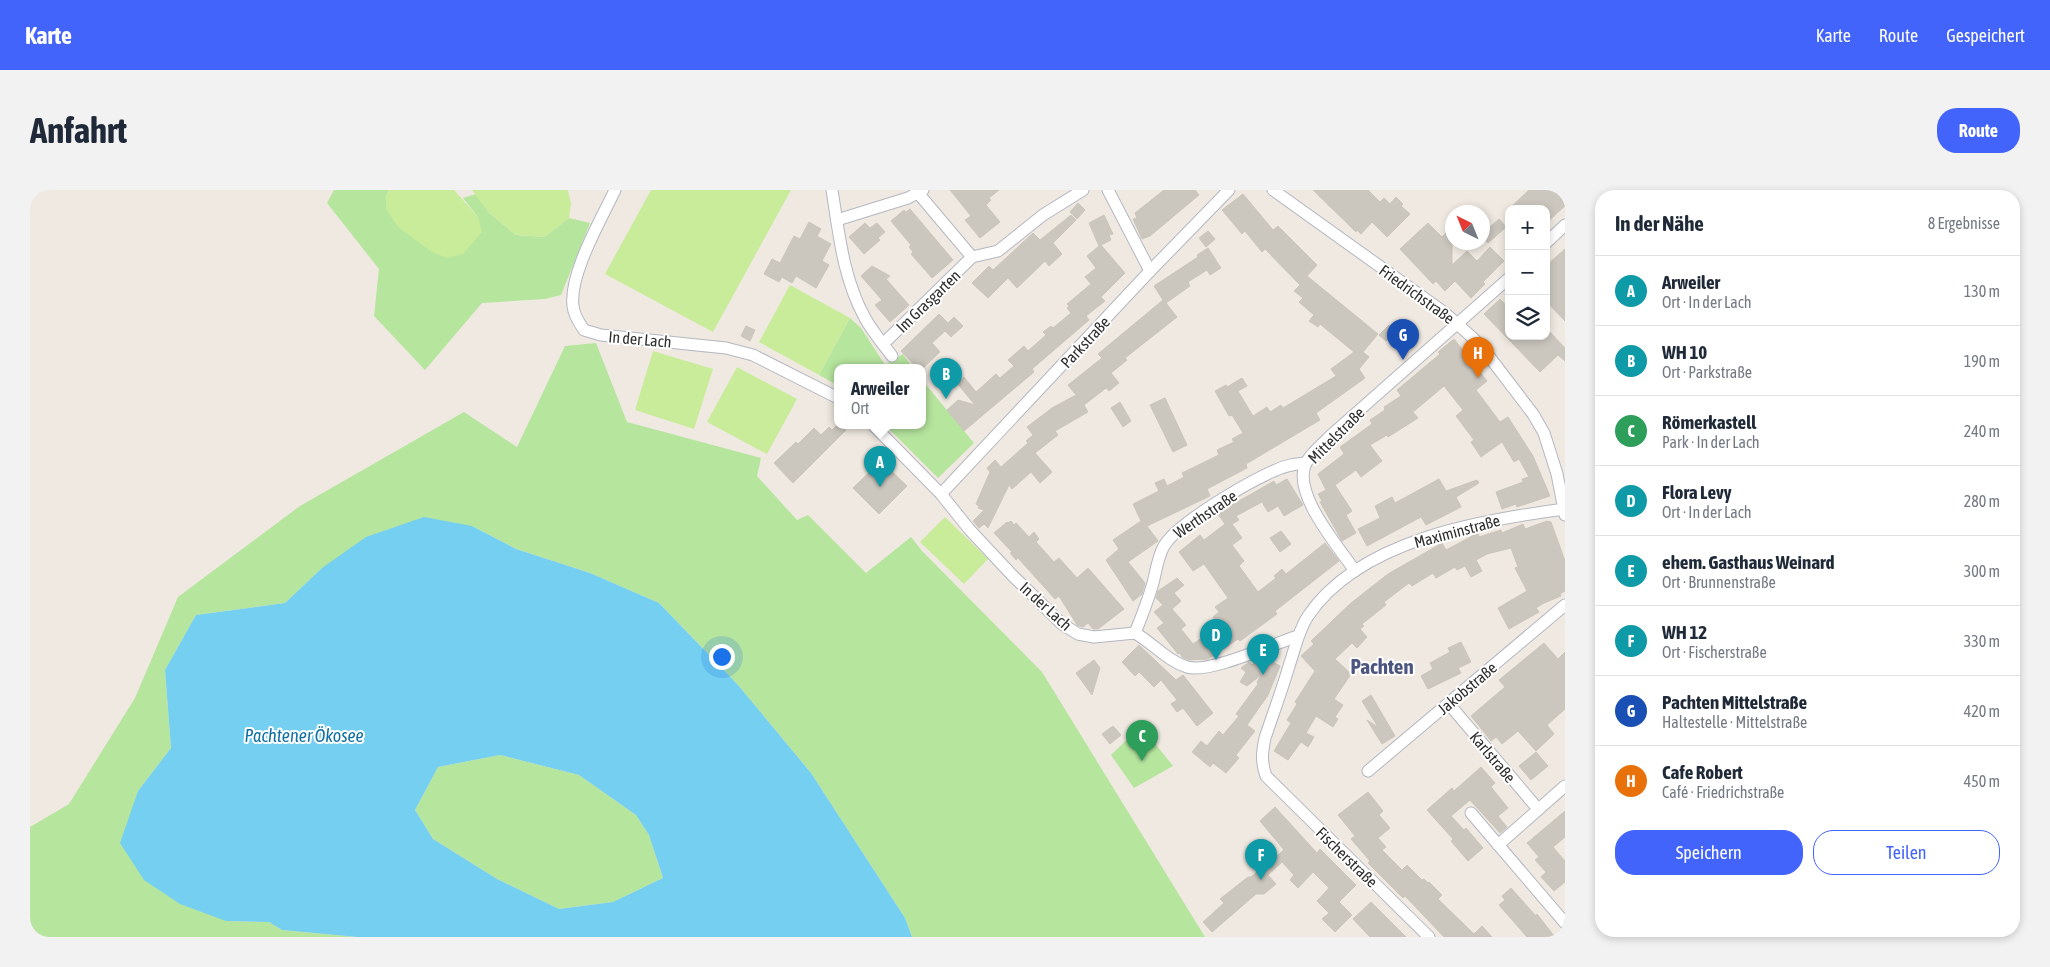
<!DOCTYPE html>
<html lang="de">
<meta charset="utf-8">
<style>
body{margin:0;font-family:"Asap Condensed",sans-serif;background:#f2f2f3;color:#1f2937}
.controls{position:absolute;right:15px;top:15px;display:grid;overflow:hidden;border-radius:10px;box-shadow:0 2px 8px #0003}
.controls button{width:45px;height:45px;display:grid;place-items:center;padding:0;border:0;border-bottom:1px solid #e0e1e3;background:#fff;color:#1f2937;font:25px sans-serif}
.compass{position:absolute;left:1415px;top:15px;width:45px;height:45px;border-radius:50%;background:#fff;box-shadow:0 2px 8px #0003;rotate:317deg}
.you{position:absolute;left:691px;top:466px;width:18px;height:18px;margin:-12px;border:4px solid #fff;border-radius:50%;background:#1a73e8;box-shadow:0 0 0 8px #1a73e833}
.badge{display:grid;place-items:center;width:32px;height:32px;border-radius:50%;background:#4264fb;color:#fff;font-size:16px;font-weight:700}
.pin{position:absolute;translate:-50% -41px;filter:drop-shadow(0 1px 2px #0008)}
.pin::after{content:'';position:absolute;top:26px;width:18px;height:15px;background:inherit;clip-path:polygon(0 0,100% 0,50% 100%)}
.popup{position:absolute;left:804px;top:174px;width:92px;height:65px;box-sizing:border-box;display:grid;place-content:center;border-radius:10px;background:#fff;filter:drop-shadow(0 1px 4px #0005);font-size:16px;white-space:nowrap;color:#747a83}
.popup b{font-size:19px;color:#1f2937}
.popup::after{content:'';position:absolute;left:50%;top:100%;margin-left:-10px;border:10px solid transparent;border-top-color:#fff}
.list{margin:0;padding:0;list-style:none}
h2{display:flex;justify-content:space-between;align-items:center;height:65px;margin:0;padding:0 20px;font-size:21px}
h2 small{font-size:16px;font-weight:400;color:#747a83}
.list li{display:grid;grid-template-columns:32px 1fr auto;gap:15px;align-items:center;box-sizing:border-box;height:70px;padding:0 20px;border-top:1px solid #e0e1e3}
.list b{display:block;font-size:19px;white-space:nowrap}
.list p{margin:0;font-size:16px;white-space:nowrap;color:#747a83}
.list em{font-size:16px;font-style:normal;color:#747a83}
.actions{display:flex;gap:10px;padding:15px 20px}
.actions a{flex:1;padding:11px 0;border:1px solid #4264fb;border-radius:20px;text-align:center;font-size:18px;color:#4264fb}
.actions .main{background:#4264fb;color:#fff}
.icon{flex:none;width:28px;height:28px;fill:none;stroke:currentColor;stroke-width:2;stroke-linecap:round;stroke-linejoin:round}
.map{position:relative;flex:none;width:1535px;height:747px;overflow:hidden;border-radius:20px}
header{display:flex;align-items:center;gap:30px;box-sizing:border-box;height:70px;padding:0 25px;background:#4264fb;color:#fff}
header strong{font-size:24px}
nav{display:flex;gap:28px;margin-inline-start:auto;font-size:18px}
.intro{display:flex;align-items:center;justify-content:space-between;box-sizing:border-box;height:120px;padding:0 30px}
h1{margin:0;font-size:35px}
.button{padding:12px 22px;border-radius:20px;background:#4264fb;color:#fff;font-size:18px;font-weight:700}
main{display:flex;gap:30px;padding:0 30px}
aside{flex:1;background:#fff;border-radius:20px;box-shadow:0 2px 8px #0003}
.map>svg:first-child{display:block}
.green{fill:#b6e59e}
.pitch{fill:#c9ec9a}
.water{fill:#75cff0;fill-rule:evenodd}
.building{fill:#cbc7bf;stroke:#cbc5ba}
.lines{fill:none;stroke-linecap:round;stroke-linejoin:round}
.minor-casing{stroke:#b4b7c1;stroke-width:13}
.minor{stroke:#fff;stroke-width:11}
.labels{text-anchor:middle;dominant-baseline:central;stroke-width:4;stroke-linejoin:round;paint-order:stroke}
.street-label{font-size:16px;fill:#2e2e2e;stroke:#fff}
.water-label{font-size:18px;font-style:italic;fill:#0d6fa3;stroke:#fff}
.district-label{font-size:21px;font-weight:bold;fill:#4d5680;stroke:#fff}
</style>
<header>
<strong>Karte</strong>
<nav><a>Karte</a><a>Route</a><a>Gespeichert</a></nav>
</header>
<div class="intro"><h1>Anfahrt</h1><a class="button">Route</a></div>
<main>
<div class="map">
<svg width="1535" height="747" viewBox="0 0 1535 747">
<rect width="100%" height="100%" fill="#efe9e1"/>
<g class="green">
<polygon points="304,0 359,0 356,6 448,27 433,8 446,4 459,23 486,45 514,47 539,28 560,33 531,105 515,109 452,113 395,180 344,126 349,79 297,13"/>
<polygon points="820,128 831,138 855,175 873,164 883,178 808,178 807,195 789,185"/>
<polygon points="566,153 597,232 731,268 727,286 767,330 778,325 836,383 881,347 892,361 1012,482 1175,747 882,747 875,728 781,583 708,495 629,413 560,383 486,359 442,336 292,378 255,413 166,425 135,480 141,558 108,601 196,731 239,732 252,740 327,747 0,747 0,637 39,614 105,508 148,407 270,316 434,222 487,257 535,156"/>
<polygon points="893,191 944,253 908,288 856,236 892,236"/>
<polygon points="1111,536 1143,576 1104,598 1081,565"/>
<polygon points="470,565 549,585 606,625 619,645 633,688 583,712 529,719 467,689 403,649 385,620 408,577"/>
</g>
<g class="pitch">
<polygon points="359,0 424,0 448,27 452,42 433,64 417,68 402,62 368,37 356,19 356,6"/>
<polygon points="442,0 538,0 541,14 539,28 514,47 486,45 459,23"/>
<polygon points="621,0 761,0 683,142 575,84"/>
<polygon points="760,95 820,128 789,185 729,152"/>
<polygon points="623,161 683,179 664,239 605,220"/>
<polygon points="707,177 767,209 737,264 677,232"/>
<polygon points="915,327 958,369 934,394 890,352"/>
</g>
<path class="water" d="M394,327L442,336L486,359L560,383L629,413L708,495L781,583L875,728L882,747H327L252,740L239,732L196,731L150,714L114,690L90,653L108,601L141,558L135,480L166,425L255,413L292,378L336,347ZM470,565L549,585L606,625L619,645L633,688L583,712L529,719L467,689L403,649L385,620L408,577Z"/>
<g class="building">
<polygon points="920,0 969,0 959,8 961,10 956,15 970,32 950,48 935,30 941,26"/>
<polygon points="1134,0 1165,0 1169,5 1120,46 1112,49 1103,29 1107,28 1105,23"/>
<polygon points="1283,0 1338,0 1350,12 1354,8 1360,14 1366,7 1373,14 1371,16 1380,24 1357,47 1342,32 1331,44 1327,40 1326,42"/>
<polygon points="1499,0 1535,0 1535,16 1516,33 1516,19 1479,19"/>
<polygon points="1213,4 1243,40 1248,36 1287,75 1277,86 1348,144 1333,162 1339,167 1329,179 1335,188 1286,223 1290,230 1216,274 1217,278 1177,299 1180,306 1117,336 1128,351 1098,372 1115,393 1112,404 1103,411 1076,370 1089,359 1083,350 1111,331 1103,314 1129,301 1125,293 1134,289 1137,296 1154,287 1152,283 1189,265 1187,260 1204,252 1202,249 1213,243 1202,225 1199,226 1185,201 1196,195 1197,197 1212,188 1217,196 1208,201 1223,226 1237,217 1240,222 1251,215 1253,218 1306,186 1301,179 1324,162 1290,134 1288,137 1279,131 1284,125 1269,112 1273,108 1264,101 1270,95 1235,59 1232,62 1215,41 1212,44 1192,20"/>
<polygon points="1048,13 1055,20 1047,29 1040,22"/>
<polygon points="880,19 923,70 902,88 881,64 883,62 879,57 881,55 861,31 874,20 876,22"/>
<polygon points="1041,25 1046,30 1023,53 1032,64 1019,76 1015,71 987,98 978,88 958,108 942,93 959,76 963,80 1003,43 1010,50"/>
<polygon points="1074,25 1083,44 1079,45 1081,50 1071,55 1095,83 1071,107 1075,111 1056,126 1059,130 1002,179 1004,182 934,241 917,220 928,210 945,215 927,193 934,187 946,202 966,184 970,188 984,176 978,170 994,156 998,161 1016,145 1013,142 1021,136 1023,138 1041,123 1037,118 1039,116 1037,114 1061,94 1055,87 1066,78 1057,66 1069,56 1059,33"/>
<polygon points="1469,29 1476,37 1458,53 1452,48 1452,44"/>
<polygon points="779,32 791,39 787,46 801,54 792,71 799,75 786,98 766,86 762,93 752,87 749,92 734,84 742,69 750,73 764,46 770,49"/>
<polygon points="835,33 840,38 847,33 855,42 848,48 850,50 834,64 819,47"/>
<polygon points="1398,33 1412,47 1422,37 1422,75 1437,61 1447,71 1460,57 1474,71 1453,92 1455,94 1441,108 1425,91 1415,101 1406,91 1403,94 1370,59"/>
<polygon points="1178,41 1185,49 1176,57 1169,48"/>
<polygon points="1178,58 1191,78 1180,85 1177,80 1158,92 1160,96 1136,113 1147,127 1095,168 1097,170 1081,183 1089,193 1079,201 1076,198 1054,215 1058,222 1025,241 1028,245 1005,263 1022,282 1010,293 1001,282 982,299 979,295 958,338 954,334 949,338 943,331 954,320 948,318 949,316 946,314 960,282 957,278 965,270 971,277 998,253 996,251 1003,245 997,237 1022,218 1046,205 1038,195 1072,168 1068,164 1133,110 1124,96 1168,67 1167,65"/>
<polygon points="1535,59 1535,131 1516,111 1516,76"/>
<polygon points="842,76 860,86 856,89 879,115 860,132 845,115 852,110 831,86"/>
<polygon points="1470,109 1479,119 1479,146 1516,146 1519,141 1535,158 1535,171 1528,165 1510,182 1454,124"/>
<polygon points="909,124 918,133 924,127 933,136 921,147 915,141 902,153 910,162 893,178 887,178 871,161"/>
<polygon points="1359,135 1366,142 1356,151 1349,145"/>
<polygon points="716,136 725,140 720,151 711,146"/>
<polygon points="1424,149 1457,191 1446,200 1470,232 1478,227 1503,266 1520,306 1487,317 1486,314 1472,319 1466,302 1493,292 1492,289 1499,287 1489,269 1484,272 1472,252 1451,267 1441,252 1444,250 1426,226 1433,220 1414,196 1383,222 1388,228 1358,247 1357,245 1340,255 1352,271 1331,287 1326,280 1305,295 1322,321 1316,325 1326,343 1312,351 1290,312 1292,311 1288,304 1296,300 1288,284 1314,264 1310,257 1342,234 1340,230 1355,220 1354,217 1371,206 1367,200 1410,164 1408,162"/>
<polygon points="1135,208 1157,255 1143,262 1120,215"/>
<polygon points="1090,212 1101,231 1093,237 1081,218"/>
<polygon points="808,234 808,236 812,236 816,240 763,293 744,273 766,252 768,254 784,238 791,245 799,237 802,240"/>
<polygon points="851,271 877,296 849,324 823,298"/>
<polygon points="1257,289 1273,315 1254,326 1248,316 1238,322 1232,312 1206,326 1209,330 1202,334 1212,348 1202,355 1214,371 1209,376 1228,402 1246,388 1244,386 1252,379 1256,384 1295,353 1309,371 1245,421 1247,424 1210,451 1208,449 1178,469 1159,470 1152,467 1150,463 1148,464 1127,438 1134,433 1124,422 1133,415 1126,408 1128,401 1147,388 1154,395 1144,403 1151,411 1142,419 1156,435 1151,439 1163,454 1189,436 1183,427 1189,422 1185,417 1198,408 1174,374 1163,381 1149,362 1170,345 1174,350 1195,334 1188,324 1193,320 1244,291 1246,295"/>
<polygon points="1409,289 1416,301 1447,290 1449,293 1426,307 1431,317 1396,335 1391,327 1337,356 1328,339 1350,328 1345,316 1362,307 1365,313"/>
<polygon points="981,331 984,335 986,333 999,347 1004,342 1009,349 1006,352 1024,372 1029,368 1047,388 1058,378 1094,419 1068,439 1063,439 1058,433 1053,437 1047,435 1029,406 1025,409 988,368 986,370 980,363 982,362 964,343 977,332 978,333"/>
<polygon points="1517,331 1521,332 1535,371 1535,401 1530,404 1531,406 1514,413 1506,418 1509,422 1479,439 1468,418 1497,401 1485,378 1488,377 1481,358 1457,364 1446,370 1452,381 1441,387 1435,376 1427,380 1425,377 1406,388 1403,383 1382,396 1379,393 1354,412 1356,415 1332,434 1334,436 1330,439 1337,447 1327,458 1322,453 1305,469 1321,484 1304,509 1313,515 1305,527 1308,529 1303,537 1286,526 1276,543 1284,547 1278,557 1271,552 1258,570 1244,561 1261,533 1257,530 1267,514 1265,512 1285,481 1271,466 1284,454 1281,451 1321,413 1358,384 1412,353 1416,360 1448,343 1449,347 1471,340 1472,343 1493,334 1495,339"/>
<polygon points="1251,341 1261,354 1250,362 1240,348"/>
<polygon points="1431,452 1441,472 1428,478 1431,483 1398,499 1391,486 1403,479 1400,473 1420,462 1418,458"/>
<polygon points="1514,453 1528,469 1535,462 1535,519 1517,535 1524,544 1506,561 1488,541 1472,554 1466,547 1461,551 1441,526 1475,497 1469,490"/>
<polygon points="1109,455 1146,490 1153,485 1183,523 1167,536 1153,518 1147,522 1141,514 1147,510 1131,490 1124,497 1109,482 1105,486 1092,472"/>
<polygon points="1234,467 1250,476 1238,505 1217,535 1225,541 1206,565 1209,568 1196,583 1183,573 1180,577 1162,562 1171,551 1177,556 1189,541 1193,545 1209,526 1206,524 1228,494 1227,492 1231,485 1217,496 1210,492 1216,482 1211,478 1219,472 1222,475 1228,469"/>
<polygon points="1064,470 1070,478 1062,505 1046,483"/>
<polygon points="1341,505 1365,546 1352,554 1337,530 1348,537 1332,511"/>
<polygon points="1083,536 1091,545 1080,554 1072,544"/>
<polygon points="1506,562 1518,576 1501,590 1489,576"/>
<polygon points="1451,577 1465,593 1461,597 1478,618 1468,626 1477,637 1470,643 1440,610 1421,626 1434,640 1436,638 1453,658 1438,671 1421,651 1423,649 1397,620 1422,598 1424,601"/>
<polygon points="1338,602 1353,621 1349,625 1360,638 1348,648 1356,657 1352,660 1372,680 1377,675 1392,690 1394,689 1398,693 1399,692 1412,705 1408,709 1444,744 1452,736 1462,747 1414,747 1375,706 1373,708 1338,673 1340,671 1321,649 1325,646 1308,625"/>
<polygon points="1245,617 1287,663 1290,659 1326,695 1309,712 1322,725 1305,742 1292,729 1299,723 1287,711 1299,698 1283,682 1268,698 1260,690 1264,685 1252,672 1238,685 1246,694 1234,704 1226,704 1182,742 1173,732 1194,713 1190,709 1218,687 1221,687 1254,660 1230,631"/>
<polygon points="1535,621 1535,647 1523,657 1535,671 1535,692 1524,701 1511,687 1516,682 1505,670 1509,667 1497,653"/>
<polygon points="1481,698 1506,726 1507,724 1525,747 1497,747 1469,715 1475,710 1472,706"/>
<polygon points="1341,712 1376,747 1340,747 1323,729"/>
</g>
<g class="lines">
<defs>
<g id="minor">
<path d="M585,0C571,30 539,84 543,116C544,125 549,133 554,140L571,145L696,158L723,165L808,208"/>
<path d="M802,0C809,44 813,88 835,128C842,141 853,154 862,166"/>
<polyline points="1078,0 1120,81"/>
<polyline points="1243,0 1415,123 1444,149 1458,165 1503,224 1514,243 1527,284 1535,325"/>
<polyline points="888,3 942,67"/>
<polyline points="807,30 878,8 893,0"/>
<polyline points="1516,53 1535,35"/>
<polyline points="853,154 942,67 968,61 1013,25 1053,0"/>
<path d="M844,236L911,304L939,339L982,385L1032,434L1048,444L1064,447L1105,443C1124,454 1136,470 1157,477C1179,484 1243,454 1268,446"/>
<polyline points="911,304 1120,81 1199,0"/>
<path d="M1325,381C1309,357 1261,303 1276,273C1281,263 1292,255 1299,247L1479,88"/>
<path d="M1105,443C1112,426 1118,410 1123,393C1126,381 1128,366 1134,356C1147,333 1220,291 1246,280C1256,275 1265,274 1276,273"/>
<polyline points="1419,514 1508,619"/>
<polyline points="1338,581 1535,415"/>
<polyline points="1441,623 1535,733"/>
<polyline points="1468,655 1535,596"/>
<path d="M1399,747L1236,586C1231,572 1232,562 1235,548C1243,524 1252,500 1259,476C1265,459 1268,441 1278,426C1329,350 1451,330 1535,319"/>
</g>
</defs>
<use href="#minor" class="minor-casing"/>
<use href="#minor" class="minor"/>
</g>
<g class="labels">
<g class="street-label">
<text transform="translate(1387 104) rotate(36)">Friedrichstraße</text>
<text transform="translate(898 111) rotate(-44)">Im Grasgarten</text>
<text transform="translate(610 149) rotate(5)">In der Lach</text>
<text transform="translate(1055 152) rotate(-47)">Parkstraße</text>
<text transform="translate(1306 245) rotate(-45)">Mittelstraße</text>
<text transform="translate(1175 324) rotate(-34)">Werthstraße</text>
<text transform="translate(1427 341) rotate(-15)">Maximinstraße</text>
<text transform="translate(1016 416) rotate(42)">In der Lach</text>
<text transform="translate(1437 498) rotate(-40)">Jakobstraße</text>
<text transform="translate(1463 567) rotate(50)">Karlstraße</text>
<text transform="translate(1317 667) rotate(44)">Fischerstraße</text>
</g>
<g class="water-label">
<text x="274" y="545">Pachtener Ökosee</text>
</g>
<g class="district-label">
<text x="1352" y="476">Pachten</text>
</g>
</g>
</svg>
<div class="controls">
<button>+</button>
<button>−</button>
<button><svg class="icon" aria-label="layers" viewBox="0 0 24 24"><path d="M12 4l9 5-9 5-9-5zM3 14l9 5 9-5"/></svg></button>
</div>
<svg class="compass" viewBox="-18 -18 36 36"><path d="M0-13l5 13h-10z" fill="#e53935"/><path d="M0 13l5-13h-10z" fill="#747a83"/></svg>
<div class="you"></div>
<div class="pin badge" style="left:850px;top:297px;background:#0f9aa8">A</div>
<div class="popup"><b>Arweiler</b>Ort</div>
<div class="pin badge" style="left:916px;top:209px;background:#0f9aa8">B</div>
<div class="pin badge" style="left:1112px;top:571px;background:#2e9e5b">C</div>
<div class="pin badge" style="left:1186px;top:470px;background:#0f9aa8">D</div>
<div class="pin badge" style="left:1233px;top:485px;background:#0f9aa8">E</div>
<div class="pin badge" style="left:1231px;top:690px;background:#0f9aa8">F</div>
<div class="pin badge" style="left:1373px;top:170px;background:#1a4fb4">G</div>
<div class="pin badge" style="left:1448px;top:188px;background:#e8710a">H</div>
</div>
<aside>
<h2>In der Nähe<small>8 Ergebnisse</small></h2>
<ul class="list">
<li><span class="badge" style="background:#0f9aa8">A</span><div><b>Arweiler</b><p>Ort · In der Lach</p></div><em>130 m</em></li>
<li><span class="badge" style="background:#0f9aa8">B</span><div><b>WH 10</b><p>Ort · Parkstraße</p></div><em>190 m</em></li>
<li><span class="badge" style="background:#2e9e5b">C</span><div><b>Römerkastell</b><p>Park · In der Lach</p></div><em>240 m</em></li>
<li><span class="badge" style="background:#0f9aa8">D</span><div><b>Flora Levy</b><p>Ort · In der Lach</p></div><em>280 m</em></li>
<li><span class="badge" style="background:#0f9aa8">E</span><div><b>ehem. Gasthaus Weinard</b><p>Ort · Brunnenstraße</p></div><em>300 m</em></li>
<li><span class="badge" style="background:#0f9aa8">F</span><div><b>WH 12</b><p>Ort · Fischerstraße</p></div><em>330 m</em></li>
<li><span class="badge" style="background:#1a4fb4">G</span><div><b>Pachten Mittelstraße</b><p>Haltestelle · Mittelstraße</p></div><em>420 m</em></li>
<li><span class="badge" style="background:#e8710a">H</span><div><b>Cafe Robert</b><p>Café · Friedrichstraße</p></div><em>450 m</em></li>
</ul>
<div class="actions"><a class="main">Speichern</a><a>Teilen</a></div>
</aside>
</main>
